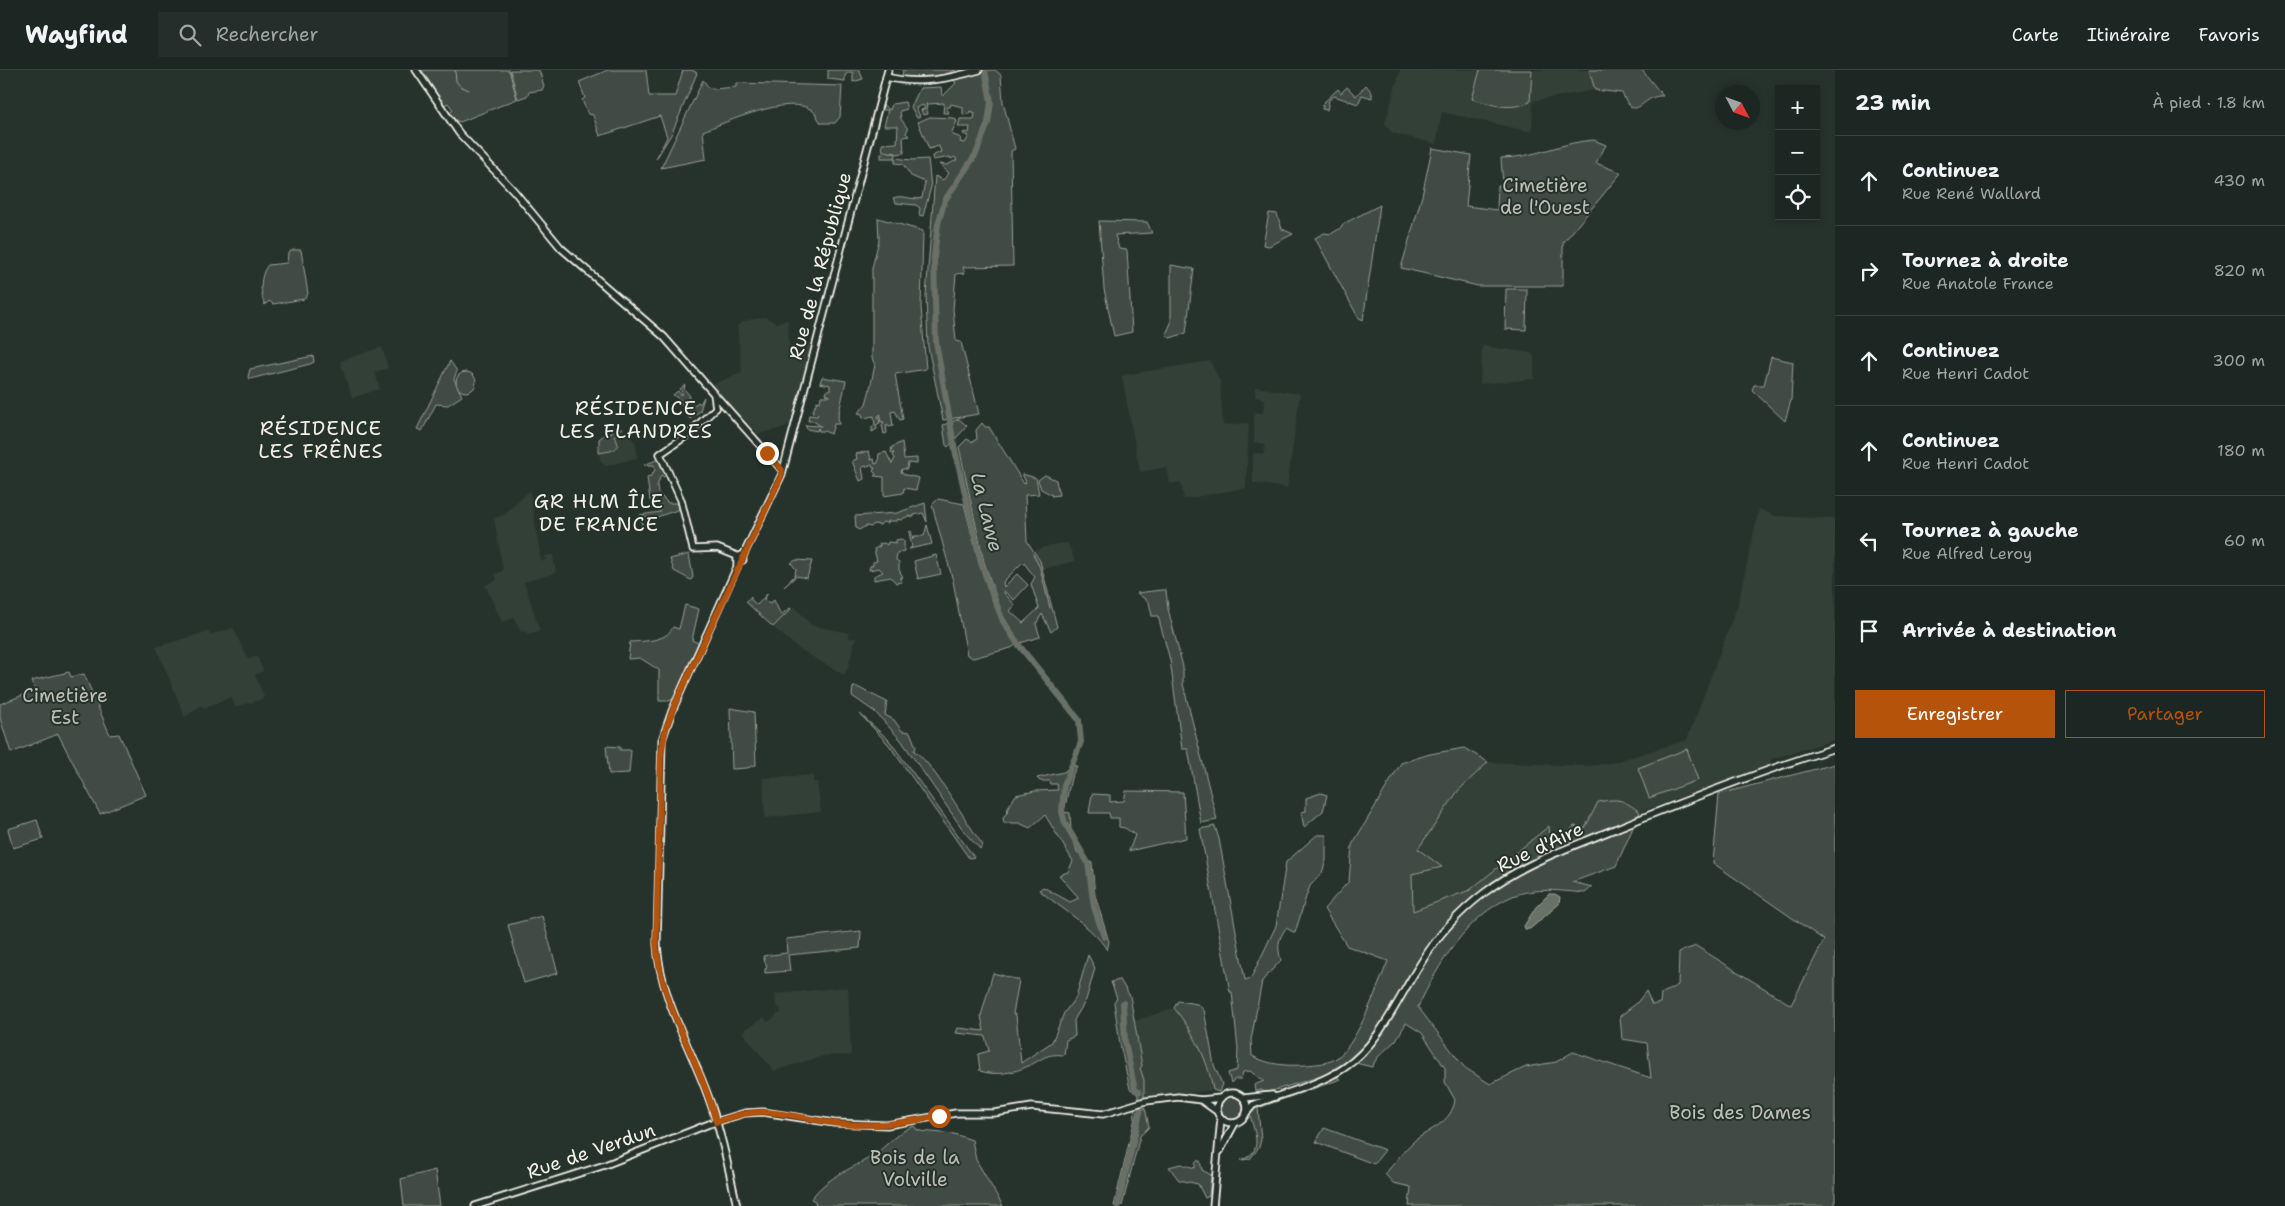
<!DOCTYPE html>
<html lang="fr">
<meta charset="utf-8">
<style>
body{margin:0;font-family:"Shantell Sans",sans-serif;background:#252e2a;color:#f1f3f6}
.controls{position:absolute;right:15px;top:15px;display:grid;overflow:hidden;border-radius:0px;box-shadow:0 2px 8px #0003}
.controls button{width:45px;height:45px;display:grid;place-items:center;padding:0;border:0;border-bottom:1px solid #3a4340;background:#1c2622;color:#f1f3f6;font:25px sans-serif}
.compass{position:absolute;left:1715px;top:15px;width:45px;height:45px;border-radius:50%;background:#1c2622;box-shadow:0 2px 8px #0003;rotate:131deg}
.stop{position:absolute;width:15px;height:15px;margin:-11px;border:4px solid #b45309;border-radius:50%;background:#fff}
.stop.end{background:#b45309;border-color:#fff;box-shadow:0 1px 5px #0008}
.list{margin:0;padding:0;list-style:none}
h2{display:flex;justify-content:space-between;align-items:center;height:65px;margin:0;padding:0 20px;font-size:21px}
h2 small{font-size:16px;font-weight:400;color:#a0a5a5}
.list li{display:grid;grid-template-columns:32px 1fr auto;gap:15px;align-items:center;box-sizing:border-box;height:90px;padding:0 20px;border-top:1px solid #3a4340}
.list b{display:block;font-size:19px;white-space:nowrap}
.list p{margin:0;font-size:16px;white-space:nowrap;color:#a0a5a5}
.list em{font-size:16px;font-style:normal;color:#a0a5a5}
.actions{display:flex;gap:10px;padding:15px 20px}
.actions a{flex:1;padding:11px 0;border:1px solid #b45309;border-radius:0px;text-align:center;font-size:18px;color:#b45309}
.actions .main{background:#b45309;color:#fff}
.icon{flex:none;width:28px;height:28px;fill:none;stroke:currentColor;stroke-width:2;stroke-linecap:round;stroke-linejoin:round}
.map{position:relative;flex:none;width:1835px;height:1136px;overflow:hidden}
header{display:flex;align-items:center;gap:30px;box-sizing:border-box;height:70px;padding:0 25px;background:#1c2622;border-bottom:1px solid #3a4340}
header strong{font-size:24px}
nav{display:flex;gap:28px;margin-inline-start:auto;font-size:18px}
.search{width:350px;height:45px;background:#252e2a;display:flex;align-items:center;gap:12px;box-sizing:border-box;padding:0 18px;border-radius:0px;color:#a0a5a5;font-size:19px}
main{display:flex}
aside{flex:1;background:#1c2622}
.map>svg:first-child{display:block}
.built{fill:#333f39}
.green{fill:#414b45;stroke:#9a9e96;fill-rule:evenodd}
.water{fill:#676f68;stroke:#9fa39b}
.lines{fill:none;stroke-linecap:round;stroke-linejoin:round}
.stream{stroke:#9fa39b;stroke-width:1}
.river{stroke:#676f68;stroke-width:6}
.major-casing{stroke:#f4f1e8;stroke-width:9}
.major{stroke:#26332d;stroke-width:5.5}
.route{stroke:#b45309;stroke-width:6}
.labels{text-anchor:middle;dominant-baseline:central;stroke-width:4;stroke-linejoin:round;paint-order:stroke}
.park-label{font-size:19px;fill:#bebfb7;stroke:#26332d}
.street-label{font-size:19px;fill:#f4f1e8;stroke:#26332d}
.neighbourhood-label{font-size:20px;letter-spacing:1px;fill:#f4f1e8;stroke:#26332d}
.water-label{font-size:20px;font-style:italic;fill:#bcbdb5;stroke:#26332d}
</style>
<header>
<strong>Wayfind</strong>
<div class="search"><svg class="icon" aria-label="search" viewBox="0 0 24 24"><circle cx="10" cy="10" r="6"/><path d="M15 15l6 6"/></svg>Rechercher</div>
<nav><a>Carte</a><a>Itinéraire</a><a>Favoris</a></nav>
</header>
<main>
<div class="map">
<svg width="1835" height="1136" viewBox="0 0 1835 1136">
<rect width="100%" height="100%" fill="#26332d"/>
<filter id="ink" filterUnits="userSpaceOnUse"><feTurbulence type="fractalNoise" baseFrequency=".02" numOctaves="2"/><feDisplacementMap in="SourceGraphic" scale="10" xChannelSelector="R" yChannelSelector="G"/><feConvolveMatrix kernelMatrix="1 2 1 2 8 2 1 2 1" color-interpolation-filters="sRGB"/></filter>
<g filter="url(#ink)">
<g class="built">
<polygon points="1400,0 1589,0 1595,20 1533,31 1532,62 1442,42 1436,74 1392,63 1385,54"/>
<polygon points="765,247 776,253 788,250 789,276 812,274 790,353 786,357 758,364 710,315 742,303 737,256 744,251"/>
<polygon points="1482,276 1531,283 1534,286 1534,309 1480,314"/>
<polygon points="382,277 388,298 375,302 380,319 352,328 340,291"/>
<polygon points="1210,291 1220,311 1223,355 1249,353 1246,418 1184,429 1181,412 1170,414 1167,397 1140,402 1122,307 1123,305"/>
<polygon points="1255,317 1300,324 1287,418 1253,413 1253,383 1264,384 1265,374 1254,372 1254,342 1263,343 1265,329 1255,327"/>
<polygon points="620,361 623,363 625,361 636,373 637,388 606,396 601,392 599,383 611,381 614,366"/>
<polygon points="530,420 541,491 546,490 545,486 553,485 556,503 524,512 540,561 528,565 526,561 521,562 514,548 502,552 485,515 497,510 495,504 503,501 494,448 504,445"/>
<polygon points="1759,439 1776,446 1835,449 1835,670 1771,689 1771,694 1640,742 1624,730 1585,758 1564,768 1550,768 1548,757 1470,820 1413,841 1412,804 1441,797 1418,779 1458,721 1488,692 1589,696 1611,693 1687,670 1738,534"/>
<polygon points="1068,473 1075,491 1043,499 1034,481 1051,475"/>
<polygon points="794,536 811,555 849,563 849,568 856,568 848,598 844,605 799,579 773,557"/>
<polygon points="233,558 248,589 257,586 262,598 263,601 255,605 264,626 263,629 235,637 231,627 204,639 202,635 185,647 156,577 209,561 210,565"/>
<polygon points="814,705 813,712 817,712 821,742 765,748 763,708"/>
<polygon points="848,917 851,985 823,986 774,1001 742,962 764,947 767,952 774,948 777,944 780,944 781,940 776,935 775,924"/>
<polygon points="1174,938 1185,952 1205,988 1213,1020 1149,1028 1144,1026 1144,1010 1140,998 1142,996 1134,951"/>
</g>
<g class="green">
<polygon points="422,0 509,0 517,29 460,52 455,50 450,43 453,40 448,33 444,35"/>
<polygon points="510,0 539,0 544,16 542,20 529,22 527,26 518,29"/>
<polygon points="608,0 646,0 649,26 675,26 683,0 692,0 697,3 672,63 656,89 667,67 660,46 600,66 593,45 588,44 582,30 585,28 579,12"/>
<polygon points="828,0 859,0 863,9 853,12 853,3 850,2 845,5 845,11 828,9"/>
<path d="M903,0H956C939,8 920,9 902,7Z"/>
<polygon points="986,0 995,0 1001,5 1003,32 1015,79 1011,81 1013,196 963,197 965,203 956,204 953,239 956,271 961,272 979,344 943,350 928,277 926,226 935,106 943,110 949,103 939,94 947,95 957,90 955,87 951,89 950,87 933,90 932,86 941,82 939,76 929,79 918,52 930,47 954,48 957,51 951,64 961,68 960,72 965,73 969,66 963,64 964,62 969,63 970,57 958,57 960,49 974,49 975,43 970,41 969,44 963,45 963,37 951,34 950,37 946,37 949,43 943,43 944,33 928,34 926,34 928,44 923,45 921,40 925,39 923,35 916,38 920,46 917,48 911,37 920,18 941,17 942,25 944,25 956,13 953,10"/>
<path d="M1480,0H1532L1530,32C1509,41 1493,35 1472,29Z"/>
<path d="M1589,0H1642L1663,26C1641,24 1637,56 1622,23L1595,20Z"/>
<path d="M703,10L709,18L713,19L736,17V13L842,16L840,47L835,53H821C818,49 816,43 812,40C789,24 727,52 703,61L706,89L661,98Z"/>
<polygon points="1366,15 1372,23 1372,28 1362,25 1358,34 1334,26 1329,30 1327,40 1322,39 1323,36 1321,35 1338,19 1341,23 1347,17 1356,26"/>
<path d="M905,32L907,39L900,41L901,49L908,59L906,63L909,66L903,67L904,83L896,84L895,88L911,90L928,89L931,117L923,146L919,145L920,138L916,135L896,133L893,128C903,124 912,131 922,128L925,112L911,106L903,94L895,93V88H881V84L896,83L883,81L882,74L897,73L898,56H884L888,40H881L883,35L890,40L892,34Z"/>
<path d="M1594,70L1606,75L1596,93L1621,103L1563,173V216H1478L1401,198L1422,126L1432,78L1471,85L1466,136L1497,140L1498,116H1503L1501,88C1535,88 1561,72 1594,70Z"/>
<polygon points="1380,135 1363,250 1358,247 1315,168 1324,163 1331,164 1342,157 1343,154"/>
<polygon points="1269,143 1277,144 1282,159 1293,164 1269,176 1263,175"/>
<polygon points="878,148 923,161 921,237 926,299 895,304 903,349 900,350 895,341 891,342 893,356 889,357 886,354 887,363 884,364 882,355 884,352 881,352 880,347 881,344 878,346 880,353 876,355 877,359 872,362 872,357 875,355 874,346 863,348 862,344 858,343 866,334 869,323 875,295 872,288 872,198 879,170"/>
<polygon points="1099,151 1147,152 1152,163 1115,165 1119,179 1127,180 1132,262 1114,266 1104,219"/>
<path d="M293,180H301L308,224L304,229L273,234L269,231L265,235C260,224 259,206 268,195L287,193L288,183Z"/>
<polygon points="1171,195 1194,199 1186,263 1170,268 1166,264 1171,253"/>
<polygon points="1506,219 1527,219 1526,260 1505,259"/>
<polygon points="313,286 314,292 310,294 250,309 248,307 250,299"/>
<polygon points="1771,287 1793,292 1791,330 1785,351 1752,320 1754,315 1764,315"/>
<polygon points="450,291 457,301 454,309 462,326 448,335 436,334 422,361 417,359"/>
<circle cx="466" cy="312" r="10"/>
<polygon points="822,307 846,311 838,347 839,354 834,354 831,364 824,361 819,361 818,358 817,361 807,359 805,355 821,356 813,351 808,351 809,345 817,346 818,344 812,343 817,331 820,332 821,326 830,326 826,324 827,320 830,320 830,315 820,313"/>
<polygon points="685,315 684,319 690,326 688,329 694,335 698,332 700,334 704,327 700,341 690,349 686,344 690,341 683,333 681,335 682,331 673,325 678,321 681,325 683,324 680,319"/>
<polygon points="959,349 967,356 948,377 946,375 943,355"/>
<path d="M982,353L985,357H989L1024,414L1026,412L1022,404L1036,408L1039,424L1025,425L1027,471L1040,491L1057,557L1051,562L1042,544L1036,554L1040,567L1020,573L1003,546L984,492L959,377L967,369L972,372L977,369L976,360ZM1023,492L1035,507L1031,514L1039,538L1023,553L1010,541L1015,535L1004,523L1003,520L1014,530L1028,515L1017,504L1004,517L1003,512Z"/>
<path d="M613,358H623L614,366C625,381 609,381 599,383V369L605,364H611Z"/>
<polygon points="902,372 904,389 917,388 917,394 908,393 907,399 902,399 901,402 906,405 919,408 916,420 904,418 903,423 884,426 884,407 874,406 876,404 873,401 875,398 873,398 872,395 862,397 864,409 860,411 852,391 857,389 856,384 869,381 871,390 874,389 875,394 878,393 879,384 886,382 892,394 895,388 893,386 894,383 891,383 892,377"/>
<polygon points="659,389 666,405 664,407 661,405 657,416 658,423 668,433 677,433 680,439 654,448 642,446 642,455 640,445 660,442 660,435 655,431 650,431 647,407 651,406 655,400 654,395 644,395"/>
<polygon points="1045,405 1056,410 1059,425 1051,426 1052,425 1041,419 1038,410"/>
<path d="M938,429L964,434C977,484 987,533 1016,575L1011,578L973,588L967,585L953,511L932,435Z"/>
<polygon points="925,433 927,452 923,443 914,445 914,447 908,446 901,450 897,449 897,451 888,451 888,453 883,452 880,455 874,454 871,457 866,456 859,460 856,458 855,446 897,443"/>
<polygon points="927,455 932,474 909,479 912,477 909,462 911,461 913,469 914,466 924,466"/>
<polygon points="901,469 904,471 904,481 897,483 896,490 899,492 899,500 903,507 900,508 902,512 896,513 891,507 874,510 874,506 883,502 879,498 869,500 870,496 873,495 873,492 877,491 874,479 880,476 879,474 884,473 887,475 888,472 896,473 896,470"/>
<polygon points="689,484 693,507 691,510 674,501 670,489"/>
<polygon points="936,485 941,504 918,509 914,491"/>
<polygon points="796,490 812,491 807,508 796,506 784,517 795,505 796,499 791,493"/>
<polygon points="1161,520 1166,520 1168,539 1183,597 1183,614 1217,750 1201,753 1188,679 1182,679 1170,590 1158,546 1152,546 1149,532 1137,523"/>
<polygon points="768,523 764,529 769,534 774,530 781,545 790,538 791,539 773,557 746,532 751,526 751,530 757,535"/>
<path d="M685,535L699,539L692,570L698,573L674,628L669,631H659V600L640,588L628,589L630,572C644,571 666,572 673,557L679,559Z"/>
<polygon points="69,602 71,607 84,604 110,665 119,664 146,725 100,744 58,664 11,683 0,648 0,634 36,620 31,611"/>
<path d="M855,616L887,632L885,645L894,650L902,661L910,662L916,677L914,681C932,691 968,756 983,775L980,779L966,764L901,670L875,642L852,626L853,617L854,618Z"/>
<polygon points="730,638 754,642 756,695 747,698 732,699"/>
<polygon points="860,644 889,670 974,787 969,788 889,675"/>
<polygon points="606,676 620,677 620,680 631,680 629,703 609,704"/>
<path d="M1464,678L1488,692L1458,721L1418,779L1442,797L1412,804L1413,841L1470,820L1549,756L1550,768H1564L1574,756L1585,758L1598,732C1619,728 1622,729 1640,742L1616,796L1572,812L1592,817L1585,823C1562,821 1535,817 1513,826C1467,845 1438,895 1418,937L1464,997L1490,1014L1526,997L1556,992L1573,982L1651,1008L1647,973L1622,969L1620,946L1637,933L1646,921L1652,935L1660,933L1661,924L1678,915L1679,882L1696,876L1791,935L1824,870L1713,793L1719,724L1835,694V1136H1409L1411,1117L1393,1113L1385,1104C1394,1094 1403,1081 1413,1072C1430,1058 1451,1054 1455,1030L1445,1012V998L1422,963L1406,953L1396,970L1377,988L1372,997L1347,991L1322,1006L1265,1023L1262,1020L1255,1021L1254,1015L1264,1011L1250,1001L1243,1002L1241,1009H1235L1231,1013L1228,1003L1237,1000L1238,979L1232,922H1230L1200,759L1215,756L1219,769L1245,910L1251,908L1276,856L1286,792L1317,765H1326V790L1322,803L1310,816L1306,827L1295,863L1286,858C1278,869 1277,877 1281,890L1262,911L1251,970L1252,986C1270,995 1285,996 1305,995C1316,994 1329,994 1338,987C1358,972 1378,915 1388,891L1347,876L1324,839L1349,811L1352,775L1401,693L1430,684Z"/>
<polygon points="1687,679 1698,710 1649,728 1638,698"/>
<path d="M1077,696L1071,708L1064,742L1070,743L1071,760L1077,782L1092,793L1095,825L1109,872L1107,880C1094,858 1059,837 1039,820L1043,817L1070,832L1079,828L1059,805L1068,802L1073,791L1045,745L1030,758L1019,753H1004L1003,747L1007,743L1008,737L1016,725L1035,721L1058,720L1057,714H1051L1050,711H1040L1037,708L1064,702L1069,697Z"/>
<polygon points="1126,721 1183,722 1186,768 1129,781 1135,765 1125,758 1119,757 1119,748 1110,748 1109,743 1089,743 1092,724 1110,725 1110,732 1124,731"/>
<polygon points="1321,723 1327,725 1323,741 1304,757 1301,742 1306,741 1306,728"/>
<polygon points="37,750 43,769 13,778 8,759"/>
<polygon points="542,846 558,903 524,913 508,855"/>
<polygon points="861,861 860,878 788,885 790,901 765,903 765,899 767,898 763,886 787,883 786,869"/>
<path d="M1088,885L1095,898L1086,930L1074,950L1075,966L1066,970L1064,985C1045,983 1044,989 1028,996C1014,1003 995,1006 980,1001L978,984L989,981L985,966L956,963L958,958L984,961L981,946L993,903L1019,910L1013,944L1016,945L1021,993L1052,972L1064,943L1076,927Z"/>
<polygon points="1120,910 1130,926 1142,996 1140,998 1144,1010 1144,1027 1138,1028 1137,1022 1130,1019 1120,974 1114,932 1117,928 1111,912"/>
<path d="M1178,931L1197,934L1204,940L1214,995L1222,1014L1219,1022L1213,1020C1208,989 1194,963 1174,938Z"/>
<path d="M1335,1007L1341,1009L1258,1038L1261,1070L1259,1077L1250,1089L1241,1090C1265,1082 1254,1062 1250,1045L1253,1039Z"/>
<circle cx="1232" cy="1038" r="12"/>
<polygon points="1142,1036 1145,1038 1149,1057 1140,1066 1122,1136 1114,1136 1135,1048 1134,1038"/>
<path d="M915,1056L916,1059L920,1061L954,1064L972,1070L976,1090L1003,1136H816L815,1131L811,1129C827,1107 849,1100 871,1087C887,1077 896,1061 915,1056Z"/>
<polygon points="1324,1058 1385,1080 1374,1094 1316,1072"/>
<polygon points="1196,1091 1200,1091 1202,1100 1211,1105 1209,1126 1205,1128 1198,1114 1179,1110 1169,1097 1181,1094 1195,1098"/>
<polygon points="435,1100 440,1136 404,1136 401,1109"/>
</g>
<polygon class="water" points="1549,824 1555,824 1560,827 1559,834 1530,859 1525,859 1524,856 1536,837"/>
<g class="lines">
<g class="stream">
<polyline points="455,0 456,11 459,15"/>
<polyline points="460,16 469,20"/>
<polyline points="1033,484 1040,498 1050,538"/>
</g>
<g class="river">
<polyline points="985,0 991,32 988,53 976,84 945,130 938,154 934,187 936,272 955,380 981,493 990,518 1003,551 1018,574 1079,650 1081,672 1064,715 1062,742 1065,753 1088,793 1094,837 1104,867"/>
<polyline points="1123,933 1125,972 1135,1020 1139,1022"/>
<polyline points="1118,1136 1141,1038"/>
</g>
<defs>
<g id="major">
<polyline points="416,0 459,63 514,121 561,178 664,267 714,324 716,338"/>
<path d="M886,7C919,15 947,9 979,0"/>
<polyline points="717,327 782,400"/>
<polyline points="716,338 686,366 660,384 681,430 693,479 717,478 737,486"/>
<polyline points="743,486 782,404 888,0"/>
<circle cx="1232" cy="1038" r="15"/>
<polyline points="1244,1028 1272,1025"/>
<polyline points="1201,1030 1221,1028"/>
<path d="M1248,1041L1253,1035C1283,1023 1317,1016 1344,998C1381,973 1397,929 1421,893C1437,866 1459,842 1484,823C1520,795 1564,780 1605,763C1681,732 1757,702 1835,678"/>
<polyline points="1220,1081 1235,1053"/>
<polyline points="475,1136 605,1095 709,1054 745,1043 763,1042 834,1053 887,1055 956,1043 994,1043 1032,1037 1103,1044 1146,1031 1178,1027 1201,1030 1218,1042"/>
<path d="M737,1136C728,1096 720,1056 705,1018C687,971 659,923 657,873L662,670L672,641L737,497V487L742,485L743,490L738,491"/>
<polyline points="1213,1136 1221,1048"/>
</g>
</defs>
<use href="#major" class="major-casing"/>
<use href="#major" class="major"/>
</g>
</g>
<g class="lines" filter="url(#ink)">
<path class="route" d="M767,383L782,400L781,407L675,634L666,658L661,684L656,872C660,936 701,991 716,1052C732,1047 748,1041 764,1042C790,1043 815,1051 840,1054C875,1057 905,1053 939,1046"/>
</g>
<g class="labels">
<g class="park-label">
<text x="1545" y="115">Cimetière<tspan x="1545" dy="22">de l'Ouest</tspan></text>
<text x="65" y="625">Cimetière<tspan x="65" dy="22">Est</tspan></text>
<text x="1740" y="1042">Bois des Dames</text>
<text x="915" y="1087">Bois de la<tspan x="915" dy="22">Volville</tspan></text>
</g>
<g class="street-label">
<text transform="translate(820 196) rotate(-75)">Rue de la République</text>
<text transform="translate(1540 777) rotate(-25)">Rue d'Aire</text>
<text transform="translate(591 1081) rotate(-19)">Rue de Verdun</text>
</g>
<g class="neighbourhood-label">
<text x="636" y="338">RÉSIDENCE<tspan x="636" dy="23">LES FLANDRES</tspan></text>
<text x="321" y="358">RÉSIDENCE<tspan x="321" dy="23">LES FRÊNES</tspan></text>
<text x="599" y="431">GR HLM ÎLE<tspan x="599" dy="23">DE FRANCE</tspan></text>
</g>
<g class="water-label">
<text transform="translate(987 442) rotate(76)">La Lawe</text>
</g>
</g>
</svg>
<div class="controls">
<button>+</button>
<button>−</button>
<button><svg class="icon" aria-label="locate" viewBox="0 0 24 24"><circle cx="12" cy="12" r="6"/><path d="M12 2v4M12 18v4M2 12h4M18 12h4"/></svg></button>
</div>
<svg class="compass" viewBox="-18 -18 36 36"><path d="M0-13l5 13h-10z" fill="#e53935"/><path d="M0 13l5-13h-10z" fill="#a0a5a5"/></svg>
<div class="stop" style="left:939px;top:1046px"></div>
<div class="stop end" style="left:767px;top:383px"></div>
</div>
<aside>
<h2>23 min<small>À pied · 1.8 km</small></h2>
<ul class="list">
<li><svg class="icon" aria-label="ahead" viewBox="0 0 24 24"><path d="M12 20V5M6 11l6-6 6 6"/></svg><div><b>Continuez</b><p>Rue René Wallard</p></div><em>430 m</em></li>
<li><svg class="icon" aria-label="right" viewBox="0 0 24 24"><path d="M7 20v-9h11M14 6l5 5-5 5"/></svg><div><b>Tournez à droite</b><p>Rue Anatole France</p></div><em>820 m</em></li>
<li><svg class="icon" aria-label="ahead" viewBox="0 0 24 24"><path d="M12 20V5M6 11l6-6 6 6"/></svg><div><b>Continuez</b><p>Rue Henri Cadot</p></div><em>300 m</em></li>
<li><svg class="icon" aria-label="ahead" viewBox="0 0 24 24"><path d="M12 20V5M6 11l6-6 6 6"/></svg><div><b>Continuez</b><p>Rue Henri Cadot</p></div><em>180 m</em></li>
<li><svg class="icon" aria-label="left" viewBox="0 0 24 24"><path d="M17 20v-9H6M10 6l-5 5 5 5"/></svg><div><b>Tournez à gauche</b><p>Rue Alfred Leroy</p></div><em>60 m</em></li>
<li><svg class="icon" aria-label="arrive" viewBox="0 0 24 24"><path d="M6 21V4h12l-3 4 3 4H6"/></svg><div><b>Arrivée à destination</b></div></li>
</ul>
<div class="actions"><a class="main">Enregistrer</a><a>Partager</a></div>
</aside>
</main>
